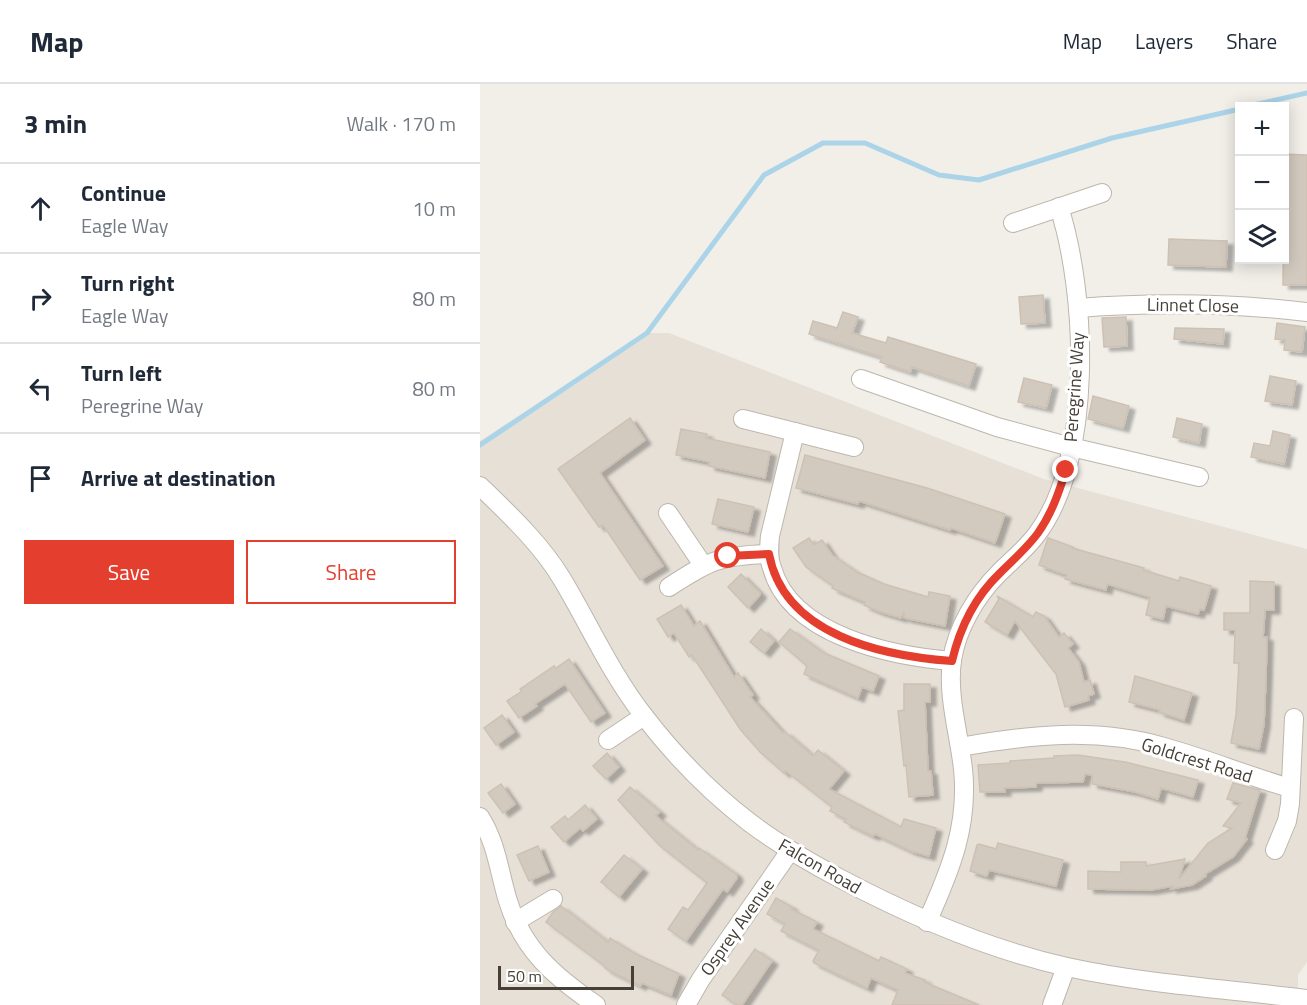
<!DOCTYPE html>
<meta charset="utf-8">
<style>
body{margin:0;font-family:"Titillium Web",sans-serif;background:#f6f6f7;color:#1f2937}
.controls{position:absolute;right:18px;top:18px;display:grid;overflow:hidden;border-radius:0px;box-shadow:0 3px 15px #0003}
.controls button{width:54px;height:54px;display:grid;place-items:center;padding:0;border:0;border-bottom:2px solid #e0e1e3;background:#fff;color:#1f2937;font:30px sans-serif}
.scale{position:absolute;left:18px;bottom:15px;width:136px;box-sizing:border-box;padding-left:6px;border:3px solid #453f38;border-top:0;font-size:16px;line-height:21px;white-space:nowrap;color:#453f38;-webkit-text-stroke:4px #fff;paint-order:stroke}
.stop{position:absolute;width:18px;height:18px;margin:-14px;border:4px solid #e43e2e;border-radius:50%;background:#fff}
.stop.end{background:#e43e2e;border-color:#fff;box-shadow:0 2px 6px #0008}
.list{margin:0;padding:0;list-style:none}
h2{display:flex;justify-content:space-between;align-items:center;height:78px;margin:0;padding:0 24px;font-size:26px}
h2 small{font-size:20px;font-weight:400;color:#747a83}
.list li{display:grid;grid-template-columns:39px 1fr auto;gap:18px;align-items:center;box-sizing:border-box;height:90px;padding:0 24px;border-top:2px solid #e0e1e3}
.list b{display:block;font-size:22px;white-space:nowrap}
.list p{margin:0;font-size:20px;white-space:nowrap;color:#747a83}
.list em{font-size:20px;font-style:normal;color:#747a83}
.actions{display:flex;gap:12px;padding:18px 24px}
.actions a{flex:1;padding:14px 0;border:2px solid #e43e2e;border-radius:0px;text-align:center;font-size:21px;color:#e43e2e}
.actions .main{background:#e43e2e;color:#fff}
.icon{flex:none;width:33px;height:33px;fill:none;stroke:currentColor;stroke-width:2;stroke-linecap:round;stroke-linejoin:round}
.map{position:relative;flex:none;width:827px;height:921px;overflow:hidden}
header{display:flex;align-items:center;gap:36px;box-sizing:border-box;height:84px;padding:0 30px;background:#fff;border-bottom:2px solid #e0e1e3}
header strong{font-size:28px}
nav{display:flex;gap:33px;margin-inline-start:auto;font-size:21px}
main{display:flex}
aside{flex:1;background:#fff}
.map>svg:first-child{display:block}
.residential{fill:#e6e0d7}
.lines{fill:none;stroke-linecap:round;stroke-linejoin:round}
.stream{stroke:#abd4e9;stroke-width:5}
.building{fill:#d3cabf;stroke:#cdc1b3;stroke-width:1.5;filter:url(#shadow)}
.minor-casing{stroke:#bdb6ac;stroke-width:20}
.minor{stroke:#fff;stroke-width:18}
.route{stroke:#e43e2e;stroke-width:8}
.labels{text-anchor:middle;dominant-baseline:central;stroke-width:6;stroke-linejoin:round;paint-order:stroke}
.street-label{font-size:18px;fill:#453f38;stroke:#fff}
</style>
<header>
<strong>Map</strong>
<nav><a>Map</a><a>Layers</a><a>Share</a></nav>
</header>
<main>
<aside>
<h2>3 min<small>Walk · 170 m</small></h2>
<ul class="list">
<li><svg class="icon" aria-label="ahead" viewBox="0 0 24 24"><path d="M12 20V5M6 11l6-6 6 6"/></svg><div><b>Continue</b><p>Eagle Way</p></div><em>10 m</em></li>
<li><svg class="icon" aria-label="right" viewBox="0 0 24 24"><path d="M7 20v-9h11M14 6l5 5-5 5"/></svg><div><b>Turn right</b><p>Eagle Way</p></div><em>80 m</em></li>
<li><svg class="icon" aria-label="left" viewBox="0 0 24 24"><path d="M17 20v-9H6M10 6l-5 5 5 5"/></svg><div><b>Turn left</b><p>Peregrine Way</p></div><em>80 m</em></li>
<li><svg class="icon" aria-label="arrive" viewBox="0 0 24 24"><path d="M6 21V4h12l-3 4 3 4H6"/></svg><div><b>Arrive at destination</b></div></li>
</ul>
<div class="actions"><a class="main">Save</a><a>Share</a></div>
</aside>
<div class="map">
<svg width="827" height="921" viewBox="0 0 827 921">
<defs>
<filter id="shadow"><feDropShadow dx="6" dy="4" stdDeviation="1.5" flood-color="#0004"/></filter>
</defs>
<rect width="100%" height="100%" fill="#f2efe9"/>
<polygon class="residential" points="167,249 189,249 564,395 827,465 827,878 818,891 818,911 822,921 0,921 0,357"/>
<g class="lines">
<g class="stream">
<polyline points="769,22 827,9"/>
<polyline points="0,361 167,249 284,91 343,59 385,59 459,91 499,96 632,54 760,25"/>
</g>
</g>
<g class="building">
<polygon points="804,70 827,71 827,201 803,201"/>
<polygon points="689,155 747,157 746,183 688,181"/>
<polygon points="563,211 565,239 541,240 539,213"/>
<polygon points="363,228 378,233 372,249 406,259 408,253 496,280 489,302 432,283 430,288 400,278 402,273 329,250 333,237 357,244"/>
<polygon points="646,233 647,262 624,263 622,234"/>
<polygon points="797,239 825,243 822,268 804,266 805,256 795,255"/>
<polygon points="695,244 744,245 743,260 694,255"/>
<polygon points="790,292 816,297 812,321 785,317"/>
<polygon points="544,294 572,301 566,324 538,318"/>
<polygon points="613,312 649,322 643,344 608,335"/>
<polygon points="150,334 165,356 120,389 183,482 160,496 123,441 119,443 78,385"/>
<polygon points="697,334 722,340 719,359 693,353"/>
<polygon points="201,345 227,350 226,354 290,368 285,394 229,382 230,378 196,371"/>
<polygon points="793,347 810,351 804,380 771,373 774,359 790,362"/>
<polygon points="325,371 447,404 525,430 515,459 471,444 470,446 379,417 378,420 316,404"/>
<polygon points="238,415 274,423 268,448 232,440"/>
<polygon points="329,454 334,461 342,456 352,471 377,488 404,500 448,513 449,508 470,512 465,542 424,534 424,528 421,534 398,527 384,521 385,518 352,504 353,502 326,483 313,464"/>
<polygon points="568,454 593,463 592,464 664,484 663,486 699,497 700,493 731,502 724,526 720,525 718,530 686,522 683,535 666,531 670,513 627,500 626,506 585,495 587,491 559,481"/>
<polygon points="261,490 280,509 280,511 268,524 248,503"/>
<polygon points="770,497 794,498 794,526 785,526 783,553 787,553 786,593 784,640 779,665 751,659 756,631 759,579 754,579 755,546 744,546 744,529 770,529"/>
<polygon points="517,512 553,533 556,528 564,532 579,553 584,549 593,560 588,564 599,578 604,598 610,596 614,610 608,612 609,616 585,623 576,590 535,537 527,551 505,538 519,515"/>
<polygon points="201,521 214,542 220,537 254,593 258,589 273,611 270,613 303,649 305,648 333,672 338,666 364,687 349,705 421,743 424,735 456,744 449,772 431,767 395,750 393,752 364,738 366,735 350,727 352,723 306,687 304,689 280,668 260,645 212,571 209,573 194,549 188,553 177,535"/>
<polygon points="281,545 294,557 284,569 270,558"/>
<polygon points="310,545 344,569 399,592 393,607 382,603 378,614 324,590 327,582 299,558"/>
<polygon points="89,575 125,629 111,638 85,600 55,620 57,622 39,634 27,617 42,607 40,605 74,582 76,584"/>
<polygon points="655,592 712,609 704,636 679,628 680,626 649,618"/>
<polygon points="424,600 450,600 450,618 445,618 448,687 451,687 453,711 429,713 426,681 424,682 418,627 424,626"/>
<polygon points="22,631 34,648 16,661 4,644"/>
<polygon points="127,669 139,683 126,695 113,682"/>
<polygon points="598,671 645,678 718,696 713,713 681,704 678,715 655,708 612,700 612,691 605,690 603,698 556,699 556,703 524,704 525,708 500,708 498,681 530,679 530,677 574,674 574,672"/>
<polygon points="753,699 780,706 765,754 767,755 753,773 725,790 726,792 712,801 691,805 693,802 671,806 608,805 608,787 641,788 641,778 666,778 666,782 705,775 699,795 728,759 752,744 743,742 761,719 747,715"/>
<polygon points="21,700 35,720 23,729 8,709"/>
<polygon points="150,703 180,728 176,732 218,766 219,764 256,790 257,794 247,808 243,805 206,857 188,845 203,823 208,826 227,799 179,761 138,716"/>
<polygon points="105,721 117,735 103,747 100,744 84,758 71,743 85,732 88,736"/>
<polygon points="518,759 583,776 576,802 509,786 507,792 490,787 497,761 499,760 516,765"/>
<polygon points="58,762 69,788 49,797 37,771"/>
<polygon points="144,771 162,785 139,813 121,798"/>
<polygon points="296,814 312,823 311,825 337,838 333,845 399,877 401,873 427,885 425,889 445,896 444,898 499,921 412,921 418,906 391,894 387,904 334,879 333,877 339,866 301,847 305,840 287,830"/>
<polygon points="81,822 128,858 130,854 154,869 199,890 191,911 162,899 160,902 126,885 122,880 66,838 73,828"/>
<polygon points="275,865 292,877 262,921 257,921 242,911"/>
</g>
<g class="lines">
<defs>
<g id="minor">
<polyline points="533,139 622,109"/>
<path d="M598,224C675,218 750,219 827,228"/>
<polyline points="381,295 517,343 591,363 719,393"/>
<polyline points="263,335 374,363"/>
<path d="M315,348L290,452C289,463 288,474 292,484C311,552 412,572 472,577"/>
<path d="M0,402C29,430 61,460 82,495C109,540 131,590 164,632C194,671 230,708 269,738C298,760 329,778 361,795C433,833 507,865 587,883C665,900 747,905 827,915"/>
<polyline points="188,429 223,481"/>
<path d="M189,503C229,477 240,471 289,470"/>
<polyline points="128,656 164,632"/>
<path d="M480,663C548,651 616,643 684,663C727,675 768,692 810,704"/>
<path d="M0,733C17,760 19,788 28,817C43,866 75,893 116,921"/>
<polyline points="795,766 807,737 810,720 814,634"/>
<polyline points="35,838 73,815"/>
<path d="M447,838C470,787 489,742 483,685C479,649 467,612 472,576C477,544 496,512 519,489C532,476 546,465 557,450C614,374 607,210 579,123"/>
<polyline points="206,921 221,895 310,767"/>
<polyline points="572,921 586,883"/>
</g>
</defs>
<use href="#minor" class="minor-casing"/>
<use href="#minor" class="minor"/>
</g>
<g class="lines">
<path class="route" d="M248,472L289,470C304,551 402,572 472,577C480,543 495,513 520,489C533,476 547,464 558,449C572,429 579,408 586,386"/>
</g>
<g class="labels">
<g class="street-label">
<text transform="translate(713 221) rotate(1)">Linnet Close</text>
<text transform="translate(594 303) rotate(-86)">Peregrine Way</text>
<text transform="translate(717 676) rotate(17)">Goldcrest Road</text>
<text transform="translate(340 782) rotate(30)">Falcon Road</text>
<text transform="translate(257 843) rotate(-55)">Osprey Avenue</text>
</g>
</g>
</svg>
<div class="controls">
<button>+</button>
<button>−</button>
<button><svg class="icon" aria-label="layers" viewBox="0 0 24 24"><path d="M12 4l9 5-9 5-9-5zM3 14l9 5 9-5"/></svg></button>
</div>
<div class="scale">50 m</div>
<div class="stop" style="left:248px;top:472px"></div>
<div class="stop end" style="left:586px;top:386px"></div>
</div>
</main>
